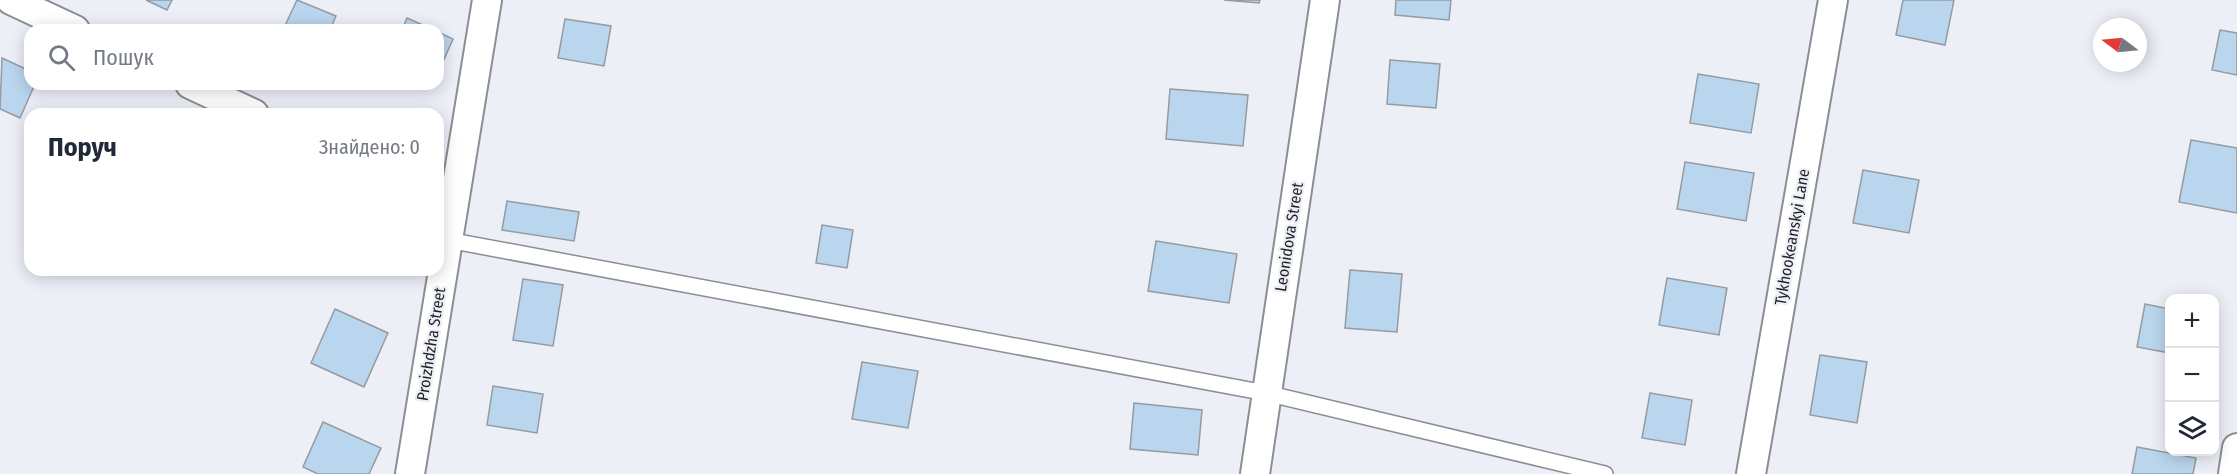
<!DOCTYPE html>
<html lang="uk">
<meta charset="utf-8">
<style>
body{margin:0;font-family:"Fira Sans Condensed",sans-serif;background:#f6f6f7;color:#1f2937}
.controls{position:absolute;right:18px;bottom:18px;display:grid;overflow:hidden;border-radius:12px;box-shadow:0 3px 15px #0003}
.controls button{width:54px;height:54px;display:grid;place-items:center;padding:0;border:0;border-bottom:2px solid #e0e1e3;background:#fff;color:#1f2937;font:30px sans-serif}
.compass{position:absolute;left:2093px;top:18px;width:54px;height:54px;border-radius:50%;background:#fff;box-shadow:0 3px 15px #0003;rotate:286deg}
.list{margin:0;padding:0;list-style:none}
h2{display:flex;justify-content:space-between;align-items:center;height:78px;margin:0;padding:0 24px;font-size:26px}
h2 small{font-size:20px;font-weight:400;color:#747a83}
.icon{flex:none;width:33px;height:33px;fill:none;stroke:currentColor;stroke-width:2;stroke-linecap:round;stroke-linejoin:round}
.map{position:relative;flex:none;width:2237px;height:474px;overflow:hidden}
.search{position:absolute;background:#fff;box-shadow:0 3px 15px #0003;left:24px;top:24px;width:420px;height:66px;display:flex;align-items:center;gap:15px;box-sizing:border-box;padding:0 21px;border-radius:18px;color:#747a83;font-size:22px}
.panel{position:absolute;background:#fff;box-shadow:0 3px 15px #0003;left:24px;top:108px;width:420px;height:168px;border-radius:18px}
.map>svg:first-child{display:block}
.building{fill:#bad5ee;stroke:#959ba1;stroke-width:1.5}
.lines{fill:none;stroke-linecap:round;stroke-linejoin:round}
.lane-casing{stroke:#8c8e96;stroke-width:18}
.street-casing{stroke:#8c8e96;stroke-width:32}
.lane{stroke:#fff;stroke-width:15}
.street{stroke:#fff;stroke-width:28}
.labels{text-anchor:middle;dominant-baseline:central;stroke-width:4.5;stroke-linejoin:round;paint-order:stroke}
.street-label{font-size:16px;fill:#1f2023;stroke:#edeff7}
</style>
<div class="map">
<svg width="2237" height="474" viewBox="0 0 2237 474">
<rect width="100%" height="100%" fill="#edeff7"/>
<g class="building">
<polygon points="146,0 172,0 167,10"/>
<polygon points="297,0 336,16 330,30 283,30"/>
<polygon points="1224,0 1260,0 1259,3"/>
<polygon points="1396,0 1451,0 1449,20 1395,15"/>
<polygon points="1903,0 1954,0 1945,45 1896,35"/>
<polygon points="407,18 434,30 402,30"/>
<polygon points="565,19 611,26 604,66 558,58"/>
<polygon points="2220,30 2237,33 2237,75 2212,70"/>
<polygon points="438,32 453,39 438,73"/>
<polygon points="2,58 30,71 30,84 35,84 20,118 0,109"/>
<polygon points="1390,60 1440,64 1436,108 1387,104"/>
<polygon points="1698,74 1759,84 1751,133 1690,123"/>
<polygon points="1170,89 1248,95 1243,146 1166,139"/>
<polygon points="2191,140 2237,148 2237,213 2179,202"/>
<polygon points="1685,162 1754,173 1746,221 1677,209"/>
<polygon points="1863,170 1919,180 1909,233 1853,223"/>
<polygon points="507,201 579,212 574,241 502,230"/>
<polygon points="822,225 853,230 847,268 816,263"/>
<polygon points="1156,241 1237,254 1229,303 1148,291"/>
<polygon points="1350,270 1402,274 1397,332 1345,328"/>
<polygon points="1667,278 1727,288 1719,335 1659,325"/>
<polygon points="523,279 563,285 553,346 513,340"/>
<polygon points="2145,304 2170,309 2170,353 2137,347"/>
<polygon points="335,309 388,333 364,387 311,363"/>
<polygon points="1820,355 1867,362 1857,423 1810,415"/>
<polygon points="862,362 918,371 908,428 852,419"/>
<polygon points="493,386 543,394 537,433 487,425"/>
<polygon points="1650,393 1692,400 1685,445 1642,438"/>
<polygon points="1134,403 1202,410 1198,455 1130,449"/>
<polygon points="323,422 381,448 369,474 318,474 303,467"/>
<polygon points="2137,447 2196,458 2193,474 2132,474"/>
</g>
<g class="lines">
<defs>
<polyline id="lane" points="448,240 1266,393 1605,474"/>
<g id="street">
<polyline points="11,0 75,30"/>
<polyline points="190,84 254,114"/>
<polyline points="410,474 487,0"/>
<polyline points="1255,474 1325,0"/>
<polyline points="1751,474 1833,0"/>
<polyline points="2233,474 2237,448"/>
</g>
</defs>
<use href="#lane" class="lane-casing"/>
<use href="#street" class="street-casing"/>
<use href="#lane" class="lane"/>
<use href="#street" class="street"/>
</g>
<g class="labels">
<g class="street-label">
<text transform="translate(1289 237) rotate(-81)">Leonidova Street</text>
<text transform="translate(1792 237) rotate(-80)">Tykhookeanskyi Lane</text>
<text transform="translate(431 344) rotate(-81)">Proizhdzha Street</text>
</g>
</g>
</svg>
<div class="controls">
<button>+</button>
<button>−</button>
<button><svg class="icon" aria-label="layers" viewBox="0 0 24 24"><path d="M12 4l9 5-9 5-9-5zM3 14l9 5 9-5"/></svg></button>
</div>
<svg class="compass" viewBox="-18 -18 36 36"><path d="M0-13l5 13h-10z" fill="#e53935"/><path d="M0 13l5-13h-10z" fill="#747a83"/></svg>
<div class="search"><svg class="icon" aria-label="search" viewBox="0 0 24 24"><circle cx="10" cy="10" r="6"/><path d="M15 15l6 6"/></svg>Пошук</div>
<section class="panel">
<h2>Поруч<small>Знайдено: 0</small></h2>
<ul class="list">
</ul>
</section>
</div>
